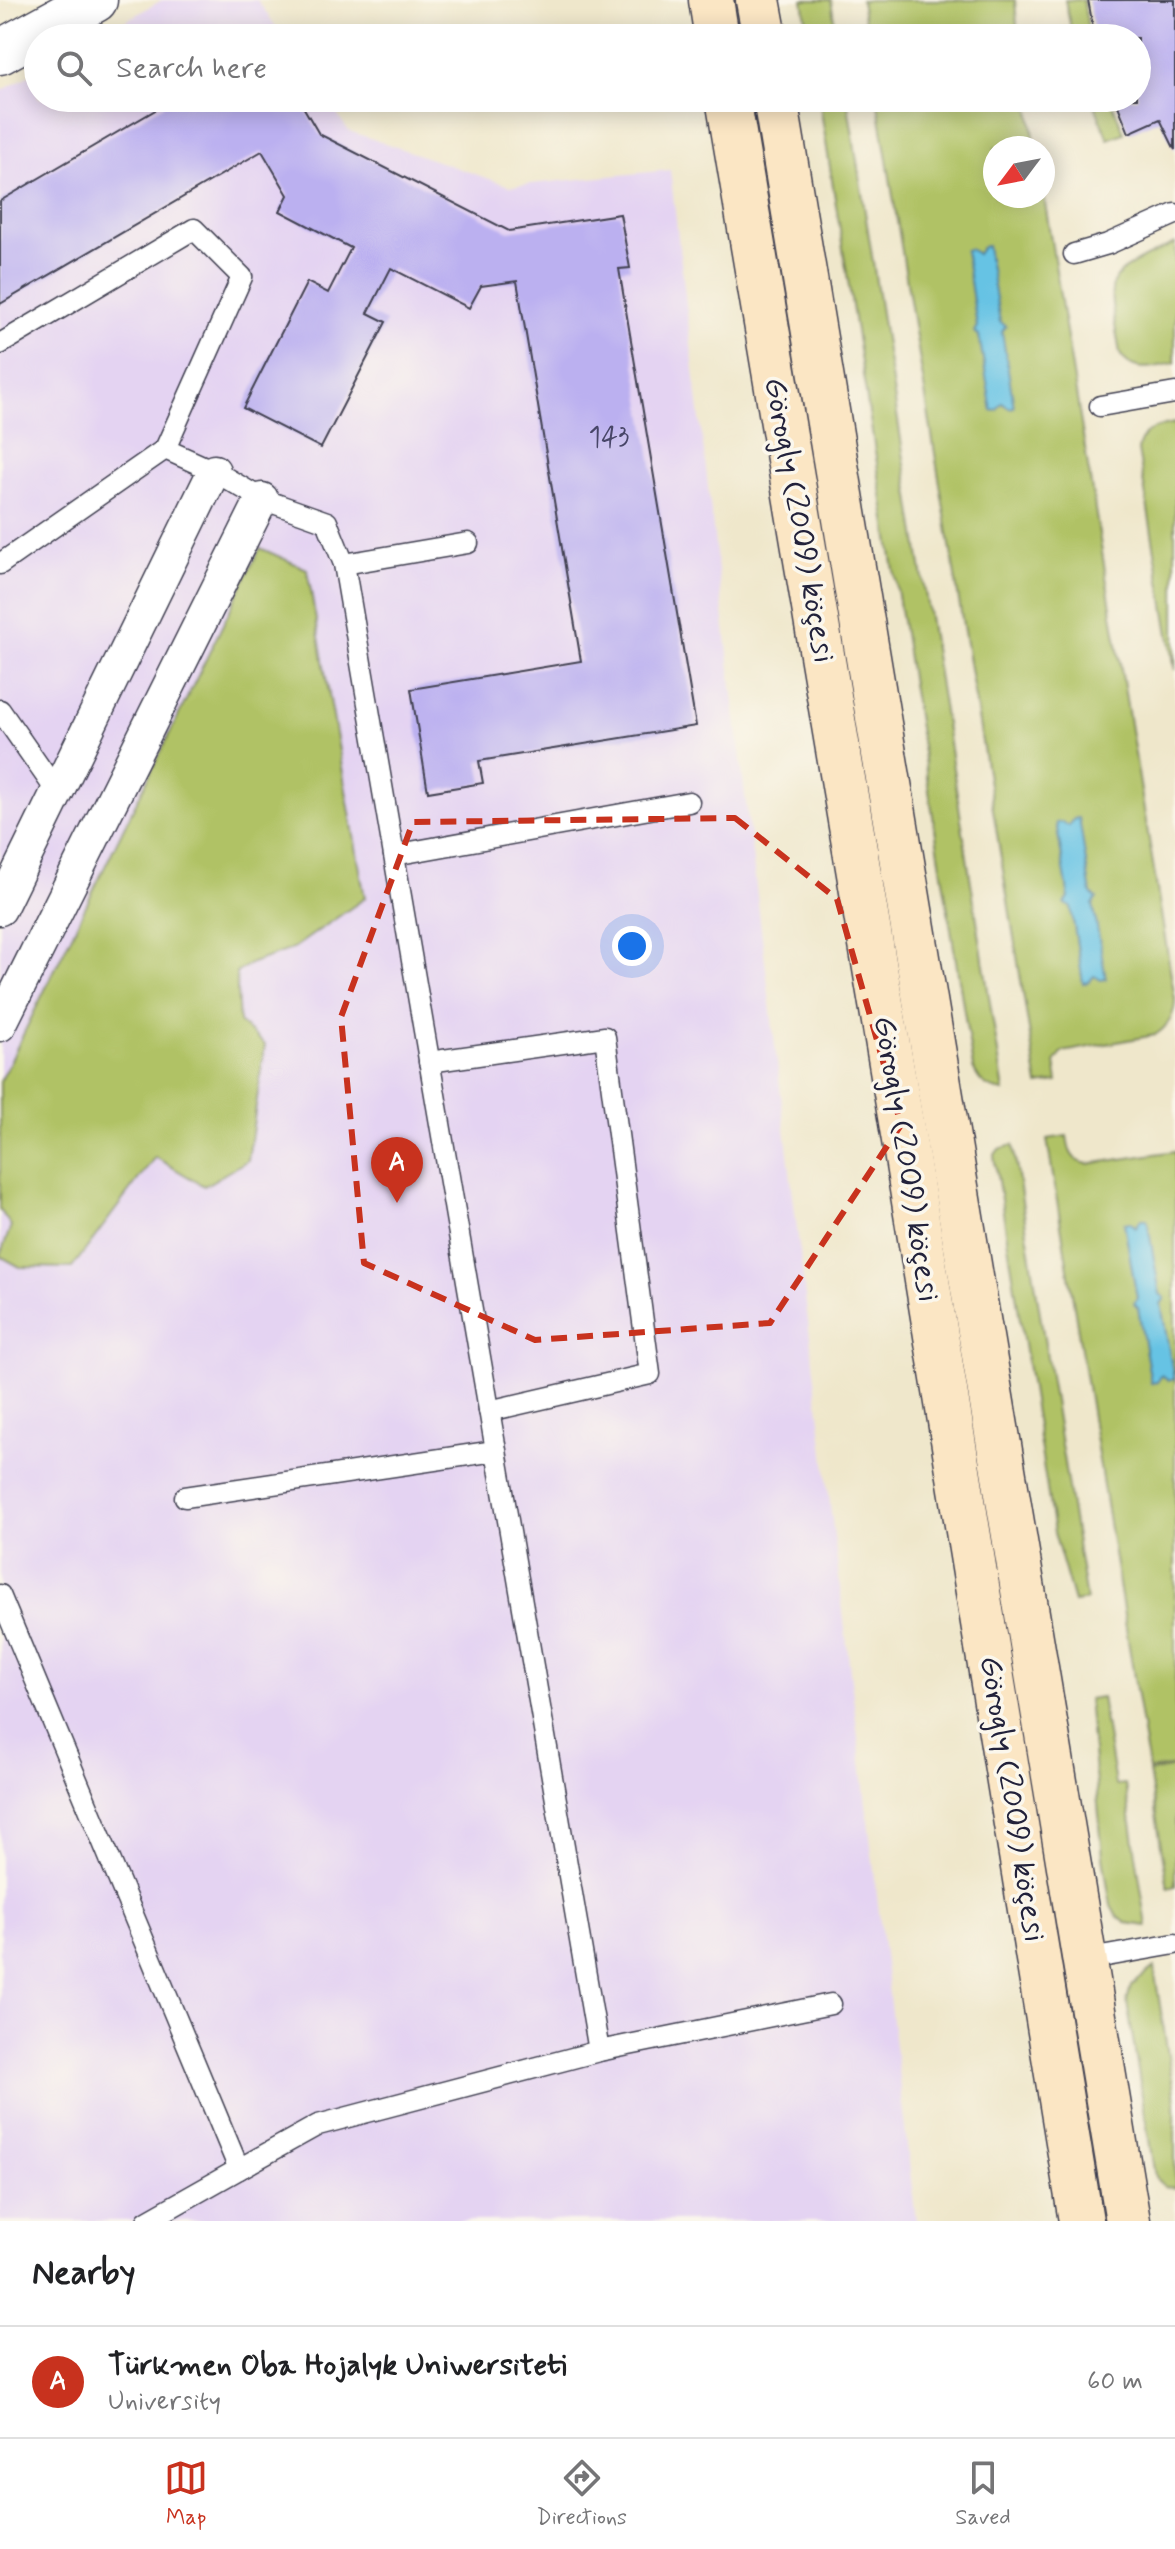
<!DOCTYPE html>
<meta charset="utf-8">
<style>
body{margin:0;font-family:Mynerve,sans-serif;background:#f2f2f2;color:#202124}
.compass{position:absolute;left:983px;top:136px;width:72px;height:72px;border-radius:50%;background:#fff;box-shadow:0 4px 20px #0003;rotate:238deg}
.you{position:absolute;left:632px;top:946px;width:28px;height:28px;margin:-20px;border:6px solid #fff;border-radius:50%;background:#1a73e8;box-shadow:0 0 0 12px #1a73e833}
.badge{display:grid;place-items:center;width:52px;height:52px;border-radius:50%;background:#c8321e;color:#fff;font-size:26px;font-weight:700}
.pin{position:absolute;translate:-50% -66px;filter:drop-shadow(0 2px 4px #0008)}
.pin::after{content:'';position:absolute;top:42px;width:28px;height:24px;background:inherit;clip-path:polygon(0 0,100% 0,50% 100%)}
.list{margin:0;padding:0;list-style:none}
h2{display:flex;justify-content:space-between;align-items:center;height:104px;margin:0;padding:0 32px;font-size:34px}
h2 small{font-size:26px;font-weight:400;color:#757577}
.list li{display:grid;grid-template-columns:52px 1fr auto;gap:24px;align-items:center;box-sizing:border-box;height:112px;padding:0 32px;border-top:2px solid #e0e0e0}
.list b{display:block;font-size:30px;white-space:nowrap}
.list p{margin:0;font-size:26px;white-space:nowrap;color:#757577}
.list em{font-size:26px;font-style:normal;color:#757577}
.icon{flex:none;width:44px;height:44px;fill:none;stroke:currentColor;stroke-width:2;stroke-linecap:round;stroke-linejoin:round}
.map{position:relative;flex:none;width:1175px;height:2221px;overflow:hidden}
.search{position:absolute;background:#fff;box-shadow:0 4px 20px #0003;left:24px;right:24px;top:24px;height:88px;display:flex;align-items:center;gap:20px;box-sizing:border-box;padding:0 28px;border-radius:44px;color:#757577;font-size:30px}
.sheet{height:216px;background:#fff}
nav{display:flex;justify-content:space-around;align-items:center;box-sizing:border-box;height:112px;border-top:2px solid #e0e0e0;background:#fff;font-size:22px;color:#757577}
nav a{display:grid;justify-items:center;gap:4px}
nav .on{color:#c8321e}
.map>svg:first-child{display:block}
.built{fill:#e4d3f2}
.green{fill:#b0c265;stroke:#697250;stroke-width:2}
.water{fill:#66c3e4;stroke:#447290;stroke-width:2}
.building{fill:#bbb0f0}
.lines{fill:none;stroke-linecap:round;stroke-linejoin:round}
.service-casing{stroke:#414051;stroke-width:23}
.pedestrian-casing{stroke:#414051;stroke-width:35}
.tertiary-casing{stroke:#414051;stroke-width:47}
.secondary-casing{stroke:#414051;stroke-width:47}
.service{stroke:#fff;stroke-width:20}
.pedestrian{stroke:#fff;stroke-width:32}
.tertiary{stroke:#fff;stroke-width:44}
.secondary{stroke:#fbe6c4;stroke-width:44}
.marked{fill:none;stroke:#c8321e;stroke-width:6;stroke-dasharray:16 10;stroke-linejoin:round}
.labels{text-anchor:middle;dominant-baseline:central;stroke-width:7;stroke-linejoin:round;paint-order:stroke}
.number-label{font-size:28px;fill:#484668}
.street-label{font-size:32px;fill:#22223b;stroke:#fbf7ec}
</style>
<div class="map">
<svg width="1175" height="2221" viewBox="0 0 1175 2221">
<rect width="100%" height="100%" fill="#fbf7ec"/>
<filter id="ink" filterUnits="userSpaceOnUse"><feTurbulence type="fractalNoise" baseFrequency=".0125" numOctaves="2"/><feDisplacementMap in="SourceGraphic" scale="16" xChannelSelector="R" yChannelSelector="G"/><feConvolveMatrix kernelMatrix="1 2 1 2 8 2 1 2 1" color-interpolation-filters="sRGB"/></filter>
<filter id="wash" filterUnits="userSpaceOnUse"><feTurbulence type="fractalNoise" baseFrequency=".006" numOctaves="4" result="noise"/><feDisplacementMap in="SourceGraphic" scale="32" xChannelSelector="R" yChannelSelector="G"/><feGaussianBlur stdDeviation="1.8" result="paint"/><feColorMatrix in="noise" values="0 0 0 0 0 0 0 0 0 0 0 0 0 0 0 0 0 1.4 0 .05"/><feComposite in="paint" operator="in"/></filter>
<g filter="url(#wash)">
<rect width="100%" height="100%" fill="#efe7cb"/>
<g class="built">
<polygon points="162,0 257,0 284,38 95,38"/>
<polygon points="38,70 38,98 325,98 349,131 510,186 670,170 916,2221 0,2221 0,92"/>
</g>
<g class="green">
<polygon points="803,0 831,0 837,38 809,38"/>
<polygon points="861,0 1015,0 1018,38 867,38"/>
<polygon points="1065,0 1083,0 1090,38 1073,38"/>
<path d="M819,98H847L1004,1091C988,1089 980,1084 973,1068Z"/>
<path d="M877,98H1028L1036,148H995V196H1043V191L1175,999C1175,1015 1169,1026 1155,1035L1063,1052L1055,1063L1058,1082L1038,1085Z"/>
<polygon points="1092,98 1110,98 1124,133 1108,139"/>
<path d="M1175,243V363C1154,366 1134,376 1120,354C1107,274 1099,279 1175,243Z"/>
<path d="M1175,423V670L1138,450C1141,430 1157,426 1175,423Z"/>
<polygon points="260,548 307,569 365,898 292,949 252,963 236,973 239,1022 265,1045 248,1160 204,1186 155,1157 72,1268 20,1267 0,1256 11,1226 0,1210 0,1082"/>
<path d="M1067,1136C1069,1151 1071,1161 1088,1164L1175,1151V1766L1149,1770L1047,1139Z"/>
<polygon points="1013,1145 1086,1600 1074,1602 1054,1533 994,1156 999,1149"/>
<polygon points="1101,1697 1115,1785 1125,1784 1147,1926 1126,1923 1116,1915 1111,1906 1103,1857 1088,1699"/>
<polygon points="1175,1767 1175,1886 1168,1888 1149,1772"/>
<polygon points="1154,1968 1175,2099 1175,2188 1165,2186 1155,2177 1127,2002 1131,1986"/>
</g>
<g class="water">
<polygon points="987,246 1000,322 1006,326 1002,332 1014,407 1009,408 1002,403 997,410 992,411 979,336 974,332 977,326 965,250 970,249 977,254 982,247"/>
<polygon points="1079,818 1091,894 1097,898 1093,904 1106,979 1101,980 1094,976 1089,982 1083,983 1071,907 1065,904 1069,898 1056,823 1062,822 1069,826 1074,819"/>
<polygon points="1141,1219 1147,1219 1160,1294 1165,1298 1161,1304 1174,1379 1168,1381 1162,1375 1157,1382 1151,1383 1138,1308 1134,1304 1137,1298 1124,1223 1130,1222 1136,1227"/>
</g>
<g id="blocks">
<g class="building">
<polygon points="1088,0 1175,0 1175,150 1160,119 1129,133 1115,98 1137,98 1137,38 1095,38"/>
<polygon points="176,98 298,98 319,134 509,231 620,214 630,268 619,269 696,726 479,761 483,783 428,792 411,689 581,661 517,281 481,286 469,308 391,268 368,313 386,322 321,448 243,408 307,282 328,293 351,248 280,211 288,195 262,151 0,304 0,201"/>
</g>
</g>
</g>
<g filter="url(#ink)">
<use href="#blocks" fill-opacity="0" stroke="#414051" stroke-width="2"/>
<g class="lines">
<defs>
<g id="service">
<polyline points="1074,254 1108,244 1175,214"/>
<polyline points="0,344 194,229 242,277 165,449"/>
<polyline points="1100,406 1175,393"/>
<polyline points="0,564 165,449 214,471 262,499 327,522 344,564 599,2051 831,2004"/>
<polyline points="344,564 468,543"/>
<polyline points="0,710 57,792"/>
<polyline points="394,855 689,802"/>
<polyline points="429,1062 605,1037 650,1374 489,1411"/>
<polyline points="185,1497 495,1451"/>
<polyline points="0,1595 239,2169 318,2125 599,2051"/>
<polyline points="1084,1960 1175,1944"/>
<polyline points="147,2221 239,2169"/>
</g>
<g id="pedestrian">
<polyline points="0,909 214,471"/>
<polyline points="0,1025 262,499"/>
</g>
<polyline id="tertiary" points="0,52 95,0"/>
<g id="secondary">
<polyline points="711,0 717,38"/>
<polyline points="758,0 765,38"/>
<polyline points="728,98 904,1140 1081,2221"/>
<polyline points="775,98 1128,2221"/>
</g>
</defs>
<use href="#service" class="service-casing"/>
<use href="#pedestrian" class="pedestrian-casing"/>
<use href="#tertiary" class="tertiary-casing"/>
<use href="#secondary" class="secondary-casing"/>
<use href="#service" class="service"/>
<use href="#pedestrian" class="pedestrian"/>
<use href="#tertiary" class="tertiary"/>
<use href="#secondary" class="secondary"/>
</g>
</g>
<path class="marked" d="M735,818L837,899L901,1125L770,1323L535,1340L364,1263L341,1017L413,822Z"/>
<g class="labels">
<g class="number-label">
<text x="609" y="438">143</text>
</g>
<g class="street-label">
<text transform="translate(799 520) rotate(80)">Görogly (2009) köçesi</text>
<text transform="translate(906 1159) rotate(81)">Görogly (2009) köçesi</text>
<text transform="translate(1012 1799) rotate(81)">Görogly (2009) köçesi</text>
</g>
</g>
</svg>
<svg class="compass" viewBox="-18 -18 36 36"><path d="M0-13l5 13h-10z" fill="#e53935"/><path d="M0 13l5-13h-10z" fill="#757577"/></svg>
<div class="you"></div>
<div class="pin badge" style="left:397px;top:1203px">A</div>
<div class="search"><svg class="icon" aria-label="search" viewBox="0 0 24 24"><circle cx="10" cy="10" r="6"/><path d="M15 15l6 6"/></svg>Search here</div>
</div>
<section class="sheet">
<h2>Nearby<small></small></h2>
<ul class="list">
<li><span class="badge">A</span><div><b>Türkmen Oba Hojalyk Uniwersiteti</b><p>University</p></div><em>60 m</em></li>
</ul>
</section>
<nav>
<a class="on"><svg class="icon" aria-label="map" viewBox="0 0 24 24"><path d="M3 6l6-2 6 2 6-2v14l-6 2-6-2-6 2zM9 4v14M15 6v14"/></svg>Map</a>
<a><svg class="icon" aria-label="directions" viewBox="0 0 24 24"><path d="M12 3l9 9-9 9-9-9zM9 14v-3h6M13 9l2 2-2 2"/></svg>Directions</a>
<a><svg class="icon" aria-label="saved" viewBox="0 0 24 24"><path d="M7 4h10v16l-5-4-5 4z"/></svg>Saved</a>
</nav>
